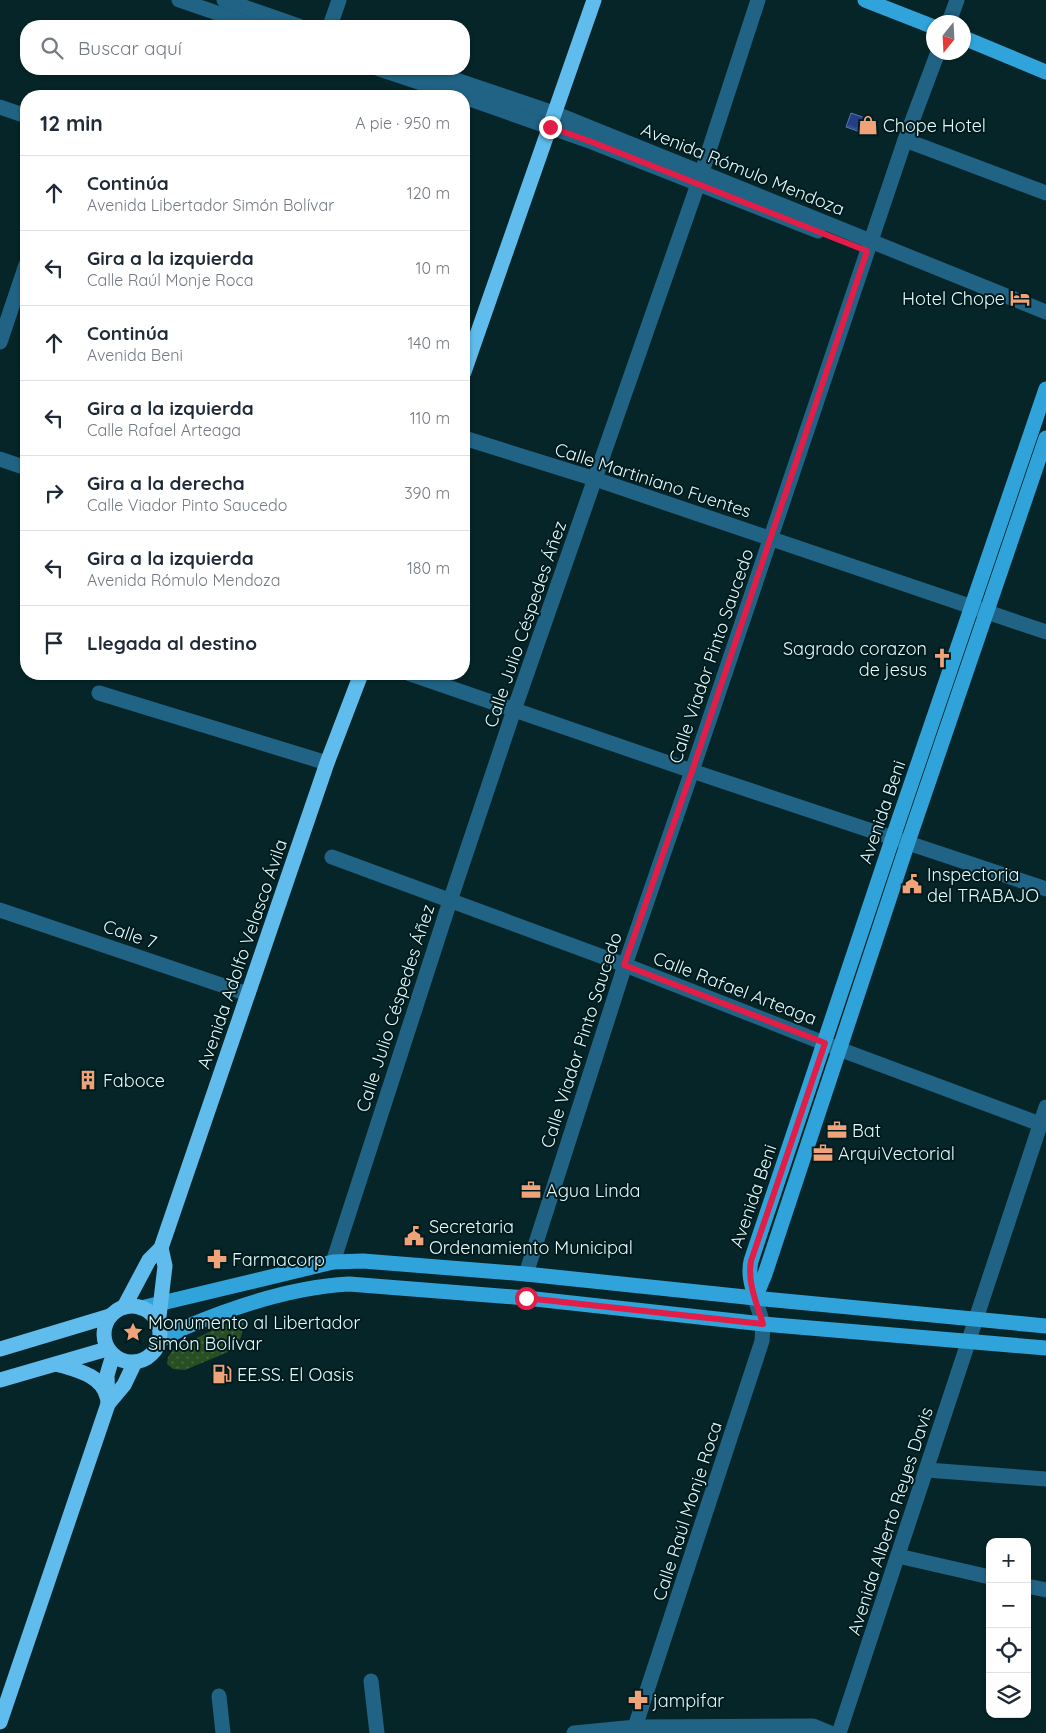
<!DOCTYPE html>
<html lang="es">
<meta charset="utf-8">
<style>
body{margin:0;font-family:Quicksand,sans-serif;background:#f2f2f3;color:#1f2937}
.controls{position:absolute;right:15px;bottom:15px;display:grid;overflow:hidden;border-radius:10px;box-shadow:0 1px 4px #0004}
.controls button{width:45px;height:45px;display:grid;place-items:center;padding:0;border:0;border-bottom:1px solid #e0e1e3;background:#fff;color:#1f2937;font:25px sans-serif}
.compass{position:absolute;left:926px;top:15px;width:45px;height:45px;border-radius:50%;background:#fff;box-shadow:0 1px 4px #0004;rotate:198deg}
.stop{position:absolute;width:15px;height:15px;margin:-11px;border:4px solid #e11d48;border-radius:50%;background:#fff}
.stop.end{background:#e11d48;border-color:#fff;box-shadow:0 1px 5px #0008}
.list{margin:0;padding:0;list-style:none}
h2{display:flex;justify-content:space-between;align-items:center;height:65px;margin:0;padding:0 20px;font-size:21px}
h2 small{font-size:16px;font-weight:400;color:#747a83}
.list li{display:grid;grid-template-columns:32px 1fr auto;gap:15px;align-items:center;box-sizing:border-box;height:75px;padding:0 20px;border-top:1px solid #e0e1e3}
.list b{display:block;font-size:19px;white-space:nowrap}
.list p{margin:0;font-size:16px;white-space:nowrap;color:#747a83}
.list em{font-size:16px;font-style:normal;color:#747a83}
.icon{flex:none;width:28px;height:28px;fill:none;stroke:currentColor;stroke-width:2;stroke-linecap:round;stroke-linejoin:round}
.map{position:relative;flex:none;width:1046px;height:1733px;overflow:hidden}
.search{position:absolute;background:#fff;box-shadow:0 1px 4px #0004;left:20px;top:20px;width:450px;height:55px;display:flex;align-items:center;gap:12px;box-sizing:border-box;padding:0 18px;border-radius:20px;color:#747a83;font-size:19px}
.panel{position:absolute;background:#fff;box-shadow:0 1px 4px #0004;left:20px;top:90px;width:450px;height:590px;border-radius:20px}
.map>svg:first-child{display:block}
.garden{fill:url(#garden-dots)}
.water{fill:url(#water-ripples);stroke:#5c76aa}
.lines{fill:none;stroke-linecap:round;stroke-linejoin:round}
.minor{stroke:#206384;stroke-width:15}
.major{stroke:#30a4da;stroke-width:15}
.highway{stroke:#5fbcec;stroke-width:15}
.route{stroke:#e11d48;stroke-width:6}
.labels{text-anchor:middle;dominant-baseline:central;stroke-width:4;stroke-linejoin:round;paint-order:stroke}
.poi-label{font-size:18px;fill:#e3f9fa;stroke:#001b1e;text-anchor:start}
.street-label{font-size:18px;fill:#e3f9fa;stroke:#001b1e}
</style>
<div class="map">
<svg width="1046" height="1733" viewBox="0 0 1046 1733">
<defs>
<pattern id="garden-dots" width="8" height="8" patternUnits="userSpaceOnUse" patternTransform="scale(1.25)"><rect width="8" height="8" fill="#284e23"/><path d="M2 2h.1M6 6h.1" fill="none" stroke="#476844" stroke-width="1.8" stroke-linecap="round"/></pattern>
<pattern id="water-ripples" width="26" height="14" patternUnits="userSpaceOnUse" patternTransform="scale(1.25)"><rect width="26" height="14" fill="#223e87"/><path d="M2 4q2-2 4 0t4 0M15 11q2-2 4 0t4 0" fill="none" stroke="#425b99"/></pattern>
</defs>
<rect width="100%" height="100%" fill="#062528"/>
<polygon class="garden" points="240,1319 244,1324 241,1337 235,1347 228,1352 185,1370 173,1369 167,1364 168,1357 173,1350 223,1325"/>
<polygon class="water" points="851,113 871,120 866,134 846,127"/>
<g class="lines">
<g class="minor">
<polyline points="179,0 255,26"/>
<polyline points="224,0 299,26"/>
<polyline points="949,22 957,0"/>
<polyline points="330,26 339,0"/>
<polyline points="379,69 460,96"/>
<polyline points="424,69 554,113 1046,312"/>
<polyline points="464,97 592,142 818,231"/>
<polyline points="0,107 26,116"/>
<polyline points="905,140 1046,193"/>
<polyline points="0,342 26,265"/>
<polyline points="464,438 595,479 1046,632"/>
<polyline points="0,459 26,468"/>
<polyline points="410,674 692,771 1046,889"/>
<polyline points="99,693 327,763"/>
<polyline points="332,857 625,965 839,1049 1040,1124"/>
<polyline points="0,910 248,994"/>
<polyline points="333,1262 450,901 514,710 698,184 758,0"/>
<polyline points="526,1274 625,965 692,771 905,140 938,52"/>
<polyline points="927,1470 1046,1479"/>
<polyline points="898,1556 990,1577"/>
<polyline points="1027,1586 1046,1590"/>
<polyline points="371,1681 377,1733"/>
<polyline points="219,1696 223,1733"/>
<polyline points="574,1733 636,1727 813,1726 830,1733"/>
<polyline points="633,1733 762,1341 763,1324 755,1298"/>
<polyline points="839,1733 1046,1107"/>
</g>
<g class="major">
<polyline points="865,0 934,27"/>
<polyline points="964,38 1046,72"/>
<path d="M755,1298C752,1285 748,1275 751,1261L893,837L1046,389"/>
<polyline points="755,1298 765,1274 908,842 1046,438"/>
<polyline points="141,1308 333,1262 363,1261 526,1274 755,1298 1046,1326"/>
<path d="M159,1341C168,1337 177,1331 186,1327C238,1305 293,1287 349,1284L526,1298L763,1324L1046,1348"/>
</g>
<g class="highway">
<polyline points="464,372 594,0"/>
<circle cx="132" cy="1334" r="28"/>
<polyline points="124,1307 149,1260 161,1248 327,763 361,674"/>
<polyline points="158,1325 165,1266 161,1248"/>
<polyline points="0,1349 110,1316"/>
<path d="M57,1364C76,1370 102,1375 107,1397"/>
<polyline points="0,1380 107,1349"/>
<polyline points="108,1404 124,1385 135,1362"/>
<polyline points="0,1722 108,1404 107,1375 113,1355"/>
</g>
</g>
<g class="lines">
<path class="route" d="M526,1298L763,1324C757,1304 747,1282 751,1261L825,1043L624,965L692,771L867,251L592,142L550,127"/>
</g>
<defs>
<symbol id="shop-bare" viewBox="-9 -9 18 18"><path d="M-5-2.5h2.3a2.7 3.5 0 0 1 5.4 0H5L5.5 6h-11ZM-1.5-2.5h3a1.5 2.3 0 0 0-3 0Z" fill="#f0a279" stroke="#001b1e" stroke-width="2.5" paint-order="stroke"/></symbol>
<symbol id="hotel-bare" viewBox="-9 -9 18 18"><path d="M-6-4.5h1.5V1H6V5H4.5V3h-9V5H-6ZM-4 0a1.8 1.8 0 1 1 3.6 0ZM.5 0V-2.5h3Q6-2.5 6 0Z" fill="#f0a279" stroke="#001b1e" stroke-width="2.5" paint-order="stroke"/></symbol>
<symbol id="church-bare" viewBox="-9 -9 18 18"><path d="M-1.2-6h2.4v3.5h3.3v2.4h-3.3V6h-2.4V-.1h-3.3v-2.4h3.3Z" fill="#f0a279" stroke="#001b1e" stroke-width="2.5" paint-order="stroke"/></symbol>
<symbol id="civic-bare" viewBox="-9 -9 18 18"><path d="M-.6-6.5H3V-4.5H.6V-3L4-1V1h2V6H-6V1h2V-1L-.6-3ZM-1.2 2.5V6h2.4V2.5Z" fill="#f0a279" stroke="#001b1e" stroke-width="2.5" paint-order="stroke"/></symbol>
<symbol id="building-bare" viewBox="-9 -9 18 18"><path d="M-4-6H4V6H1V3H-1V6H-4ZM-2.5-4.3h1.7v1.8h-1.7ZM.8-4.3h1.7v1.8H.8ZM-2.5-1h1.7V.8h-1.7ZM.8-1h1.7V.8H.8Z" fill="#f0a279" stroke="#001b1e" stroke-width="2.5" paint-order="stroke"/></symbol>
<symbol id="office-bare" viewBox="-9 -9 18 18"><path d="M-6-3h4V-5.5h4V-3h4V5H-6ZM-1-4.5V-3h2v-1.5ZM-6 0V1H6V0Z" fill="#f0a279" stroke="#001b1e" stroke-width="2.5" paint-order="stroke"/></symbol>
<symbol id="pharmacy-bare" viewBox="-9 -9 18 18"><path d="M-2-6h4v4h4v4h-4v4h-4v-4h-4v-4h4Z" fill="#f0a279" stroke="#001b1e" stroke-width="2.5" paint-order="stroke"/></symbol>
<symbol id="sight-bare" viewBox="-9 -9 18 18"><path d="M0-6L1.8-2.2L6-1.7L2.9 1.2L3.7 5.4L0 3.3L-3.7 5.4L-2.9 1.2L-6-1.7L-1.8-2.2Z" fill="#f0a279" stroke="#001b1e" stroke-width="2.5" paint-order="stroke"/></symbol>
<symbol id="fuel-bare" viewBox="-9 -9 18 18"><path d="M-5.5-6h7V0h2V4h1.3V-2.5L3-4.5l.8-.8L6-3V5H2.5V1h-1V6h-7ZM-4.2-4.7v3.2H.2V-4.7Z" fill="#f0a279" stroke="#001b1e" stroke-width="2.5" paint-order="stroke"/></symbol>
</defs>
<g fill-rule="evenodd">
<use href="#shop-bare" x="854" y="111" width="28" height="28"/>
<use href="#hotel-bare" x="1006" y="284" width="28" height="28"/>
<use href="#church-bare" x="928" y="644" width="28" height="28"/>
<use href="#civic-bare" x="898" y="870" width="28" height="28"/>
<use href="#building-bare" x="74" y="1066" width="28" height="28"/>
<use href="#office-bare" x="823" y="1116" width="28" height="28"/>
<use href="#office-bare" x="809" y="1139" width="28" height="28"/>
<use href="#office-bare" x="517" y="1176" width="28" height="28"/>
<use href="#civic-bare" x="400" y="1222" width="28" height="28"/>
<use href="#pharmacy-bare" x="203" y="1245" width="28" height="28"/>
<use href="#sight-bare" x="119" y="1318" width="28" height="28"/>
<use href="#fuel-bare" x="208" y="1360" width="28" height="28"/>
<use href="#pharmacy-bare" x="624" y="1686" width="28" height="28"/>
</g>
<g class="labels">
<g class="poi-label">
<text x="883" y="125">Chope Hotel</text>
<text x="1005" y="298" text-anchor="end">Hotel Chope</text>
<text x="927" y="648" text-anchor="end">Sagrado corazon<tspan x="927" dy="21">de jesus</tspan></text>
<text x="927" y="874">Inspectoria<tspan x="927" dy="21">del TRABAJO</tspan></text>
<text x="103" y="1080">Faboce</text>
<text x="852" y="1130">Bat</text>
<text x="838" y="1153">ArquiVectorial</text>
<text x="546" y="1190">Agua Linda</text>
<text x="429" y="1226">Secretaria<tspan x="429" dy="21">Ordenamiento Municipal</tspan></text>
<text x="232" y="1259">Farmacorp</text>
<text x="148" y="1322">Monumento al Libertador<tspan x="148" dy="21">Simón Bolívar</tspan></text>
<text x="237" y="1374">EE.SS. El Oasis</text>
<text x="653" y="1700">jampifar</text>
</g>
<g class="street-label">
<text transform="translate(743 169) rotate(22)">Avenida Rómulo Mendoza</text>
<text transform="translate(653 480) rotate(18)">Calle Martiniano Fuentes</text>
<text transform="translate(525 624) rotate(-71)">Calle Julio Céspedes Áñez</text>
<text transform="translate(711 656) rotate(-71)">Calle Viador Pinto Saucedo</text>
<text transform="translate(882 812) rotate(-71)">Avenida Beni</text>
<text transform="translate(130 934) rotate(19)">Calle 7</text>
<text transform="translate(242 954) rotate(-71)">Avenida Adolfo Velasco Ávila</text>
<text transform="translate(735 988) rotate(21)">Calle Rafael Arteaga</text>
<text transform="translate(395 1008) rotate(-72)">Calle Julio Céspedes Áñez</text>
<text transform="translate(581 1040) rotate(-72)">Calle Viador Pinto Saucedo</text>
<text transform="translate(753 1196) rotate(-71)">Avenida Beni</text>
<text transform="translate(687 1511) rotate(-72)">Calle Raúl Monje Roca</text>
<text transform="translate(890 1521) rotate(-72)">Avenida Alberto Reyes Davis</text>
</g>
</g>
</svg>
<div class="controls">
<button>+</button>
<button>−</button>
<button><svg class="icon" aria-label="locate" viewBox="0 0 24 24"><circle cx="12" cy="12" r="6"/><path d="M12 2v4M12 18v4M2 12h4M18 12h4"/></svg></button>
<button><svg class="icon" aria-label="layers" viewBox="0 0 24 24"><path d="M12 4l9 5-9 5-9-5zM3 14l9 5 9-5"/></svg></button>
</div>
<svg class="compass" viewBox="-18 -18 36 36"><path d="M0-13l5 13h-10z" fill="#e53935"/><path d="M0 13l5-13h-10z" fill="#747a83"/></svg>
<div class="stop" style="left:526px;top:1298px"></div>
<div class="stop end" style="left:550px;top:127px"></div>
<div class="search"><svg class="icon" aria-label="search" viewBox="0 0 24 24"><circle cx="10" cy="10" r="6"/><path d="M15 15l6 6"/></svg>Buscar aquí</div>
<section class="panel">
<h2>12 min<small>A pie · 950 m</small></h2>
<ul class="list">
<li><svg class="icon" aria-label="ahead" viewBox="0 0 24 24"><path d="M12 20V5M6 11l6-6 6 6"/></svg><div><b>Continúa</b><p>Avenida Libertador Simón Bolívar</p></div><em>120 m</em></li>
<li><svg class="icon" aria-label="left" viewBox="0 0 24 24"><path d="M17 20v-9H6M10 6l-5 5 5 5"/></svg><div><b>Gira a la izquierda</b><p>Calle Raúl Monje Roca</p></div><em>10 m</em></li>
<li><svg class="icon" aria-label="ahead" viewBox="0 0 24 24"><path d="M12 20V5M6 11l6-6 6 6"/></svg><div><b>Continúa</b><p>Avenida Beni</p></div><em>140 m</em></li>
<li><svg class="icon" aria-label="left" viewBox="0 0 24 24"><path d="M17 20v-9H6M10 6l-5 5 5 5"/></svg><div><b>Gira a la izquierda</b><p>Calle Rafael Arteaga</p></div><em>110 m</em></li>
<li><svg class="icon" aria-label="right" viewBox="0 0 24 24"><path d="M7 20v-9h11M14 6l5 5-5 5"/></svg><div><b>Gira a la derecha</b><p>Calle Viador Pinto Saucedo</p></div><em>390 m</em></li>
<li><svg class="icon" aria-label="left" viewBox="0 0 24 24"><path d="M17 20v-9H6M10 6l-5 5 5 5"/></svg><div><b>Gira a la izquierda</b><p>Avenida Rómulo Mendoza</p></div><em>180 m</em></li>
<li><svg class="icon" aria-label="arrive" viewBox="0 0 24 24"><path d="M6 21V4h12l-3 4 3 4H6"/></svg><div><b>Llegada al destino</b></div></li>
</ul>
</section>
</div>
